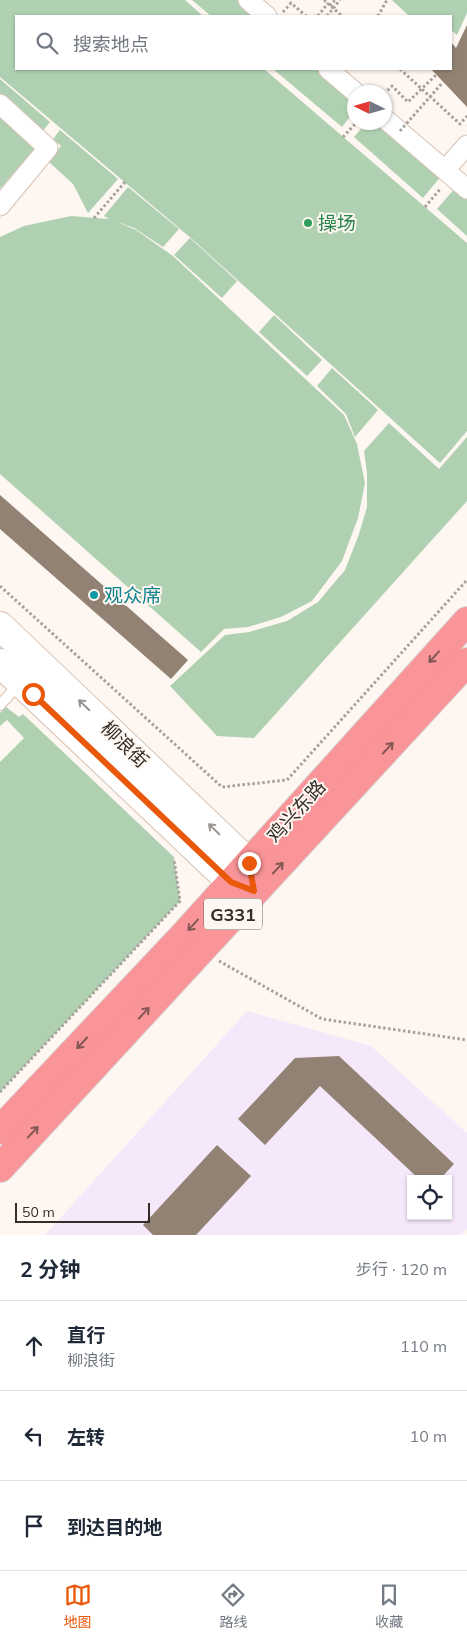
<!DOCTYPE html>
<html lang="zh">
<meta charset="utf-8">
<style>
body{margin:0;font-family:Mulish,"Noto Sans SC",sans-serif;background:#f6f6f7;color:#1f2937}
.controls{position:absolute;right:15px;bottom:15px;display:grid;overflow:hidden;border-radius:0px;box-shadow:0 1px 4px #0004}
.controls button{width:45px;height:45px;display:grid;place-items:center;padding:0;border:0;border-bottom:1px solid #e0e1e3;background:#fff;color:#1f2937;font:25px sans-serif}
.compass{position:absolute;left:347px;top:85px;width:45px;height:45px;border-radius:50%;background:#fff;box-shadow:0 1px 4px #0004;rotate:275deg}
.scale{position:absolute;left:15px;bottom:12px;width:135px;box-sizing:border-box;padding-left:5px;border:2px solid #352e28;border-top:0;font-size:14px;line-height:18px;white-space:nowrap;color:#352e28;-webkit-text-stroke:4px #fef6f0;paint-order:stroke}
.stop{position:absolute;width:15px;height:15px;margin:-11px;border:4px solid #ea580c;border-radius:50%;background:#fff}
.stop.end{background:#ea580c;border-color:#fff;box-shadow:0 1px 5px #0008}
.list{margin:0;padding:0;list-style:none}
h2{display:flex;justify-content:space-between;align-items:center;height:65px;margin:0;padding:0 20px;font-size:21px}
h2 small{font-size:16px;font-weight:400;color:#747a83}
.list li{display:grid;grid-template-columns:32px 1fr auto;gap:15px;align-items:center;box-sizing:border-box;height:90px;padding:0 20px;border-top:1px solid #e0e1e3}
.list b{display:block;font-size:19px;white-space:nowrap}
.list p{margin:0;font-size:16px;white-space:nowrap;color:#747a83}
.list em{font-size:16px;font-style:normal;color:#747a83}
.icon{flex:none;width:28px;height:28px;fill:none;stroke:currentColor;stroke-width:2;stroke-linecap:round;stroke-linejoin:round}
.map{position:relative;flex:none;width:467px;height:1235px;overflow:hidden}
.search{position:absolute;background:#fff;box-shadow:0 1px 4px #0004;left:15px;right:15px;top:15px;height:55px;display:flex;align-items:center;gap:12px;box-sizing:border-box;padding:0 18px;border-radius:0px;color:#747a83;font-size:19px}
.sheet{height:335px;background:#fff}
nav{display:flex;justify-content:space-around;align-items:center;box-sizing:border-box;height:70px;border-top:1px solid #e0e1e3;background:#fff;font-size:14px;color:#747a83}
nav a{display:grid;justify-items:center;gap:2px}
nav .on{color:#ea580c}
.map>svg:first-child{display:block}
.commercial{fill:#f5e8fb;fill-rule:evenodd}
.green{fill:#afd1b2}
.building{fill:#918273}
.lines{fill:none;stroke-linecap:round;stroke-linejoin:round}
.lane-casing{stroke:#d6c2b4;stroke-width:12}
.street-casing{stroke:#d6c2b4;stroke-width:21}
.secondary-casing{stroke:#d6c2b4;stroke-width:30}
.highway-casing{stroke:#d7d5d4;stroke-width:30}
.path{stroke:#a8a09a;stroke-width:3;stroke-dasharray:2.5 2.5;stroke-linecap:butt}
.lane{stroke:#fff;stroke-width:10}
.street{stroke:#fff;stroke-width:19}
.secondary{stroke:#fff;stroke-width:28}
.highway{stroke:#f99498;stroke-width:28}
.path-bridge{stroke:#a8a09a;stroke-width:3;stroke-dasharray:2.5 2.5;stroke-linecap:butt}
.oneway{stroke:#835755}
.oneway2{stroke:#9a9694}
.route{stroke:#ea580c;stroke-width:6}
.leisure-dot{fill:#2e9e5b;stroke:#fef6f0;stroke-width:2}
.culture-dot{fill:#0f9aa8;stroke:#fef6f0;stroke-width:2}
.labels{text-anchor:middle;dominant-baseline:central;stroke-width:4;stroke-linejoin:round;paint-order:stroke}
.shield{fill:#fef6f0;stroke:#716a64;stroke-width:1}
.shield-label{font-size:18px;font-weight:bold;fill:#352e28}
.leisure-label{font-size:19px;fill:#27864d;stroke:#fef6f0;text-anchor:start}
.culture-label{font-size:19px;fill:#0d838f;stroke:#fef6f0;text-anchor:start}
.street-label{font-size:19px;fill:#352e28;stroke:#fef6f0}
</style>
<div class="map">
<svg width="467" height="1235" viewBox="0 0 467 1235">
<rect width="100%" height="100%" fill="#fef6f0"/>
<path class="commercial" d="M247,1011L371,1046L467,1133V1229L461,1235H45ZM411,1179H448V1216H411Z"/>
<g class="green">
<polygon points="0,0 185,0 203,16 16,16 16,69 264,69 467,243 467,431 440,463 192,239 0,77"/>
<polygon points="192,0 241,0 261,16 211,16"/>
<polygon points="392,0 467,0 467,13 457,35 451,30 451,16 409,16"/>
<polygon points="273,69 320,69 354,98 354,112 342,127"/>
<polygon points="0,79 50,122 42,132 0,95"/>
<polygon points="0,118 35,148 0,189"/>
<polygon points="366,123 381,123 442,175 423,198 354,137"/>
<polygon points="60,130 118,179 88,213 73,184 49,162 61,146 53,139"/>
<polygon points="128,187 179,229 163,247 134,228 115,221 136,230 173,256 344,415 357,444 365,483 358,518 342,561 312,601 281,617 248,627 224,629 201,652 0,474 0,237 24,226 71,216 109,219 104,216"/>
<polygon points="456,187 467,197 467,236 437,209"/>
<polygon points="190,238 237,281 222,298 174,255"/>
<polygon points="274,315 322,360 307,376 259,332"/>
<polygon points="332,368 378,410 355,437 346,414 317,386"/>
<polygon points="389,423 439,469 467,437 467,501 254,738 217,736 170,686 225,635 249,632 287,621 318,602 345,570 359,534 367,507 367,473 364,451"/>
<polygon points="6,707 19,717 23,714 174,857 180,901 0,1092 0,762 24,738 7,720 0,726 0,713"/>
</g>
<g class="building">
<polygon points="467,25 467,107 431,69 451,69 451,42 456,48"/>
<polygon points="0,495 188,660 171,679 0,529"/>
<polygon points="339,1056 454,1164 440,1179 419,1179 320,1086 265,1145 238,1119 295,1058"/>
<polygon points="217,1145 251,1176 196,1235 153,1235 143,1225"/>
</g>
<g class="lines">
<defs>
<polyline id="lane" points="0,705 20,683"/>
<g id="street">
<polyline points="248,0 267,16"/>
<polyline points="328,69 355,92"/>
<polyline points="0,104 48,148 0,206"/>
<polyline points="384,118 467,189"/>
<polyline points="445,170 467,145"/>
</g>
<g id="secondary">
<polyline points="0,626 249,863 253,885"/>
<polyline points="0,663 231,882 253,890"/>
</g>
<g id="highway">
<polyline points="0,1130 183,936 467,621"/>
<polyline points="0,1168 467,662"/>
</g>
</defs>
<use href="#lane" class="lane-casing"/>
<use href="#street" class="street-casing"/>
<use href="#secondary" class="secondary-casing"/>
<use href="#highway" class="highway-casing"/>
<g class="path">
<polyline points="324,0 342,16"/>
<polyline points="330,6 335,0"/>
<polyline points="283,12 291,3 306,16"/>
<polyline points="318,16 328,3"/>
<polyline points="378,16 387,0"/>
<polyline points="400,69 460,124 467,116"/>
<polyline points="384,94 392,86 408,102 436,75"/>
<polyline points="343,137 357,122"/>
<polyline points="425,207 441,188"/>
<polyline points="94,218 125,182"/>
<polyline points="0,586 222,787 287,780 467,580"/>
<polyline points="219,961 322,1019 467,1040"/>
<polyline points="0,1092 180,901 174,859"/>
</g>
<use href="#lane" class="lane"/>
<use href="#street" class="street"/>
<use href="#secondary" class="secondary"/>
<use href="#highway" class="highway"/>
<g class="path-bridge">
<polyline points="327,16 340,0"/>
<polyline points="400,131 443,82"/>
</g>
</g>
<defs><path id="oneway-shaft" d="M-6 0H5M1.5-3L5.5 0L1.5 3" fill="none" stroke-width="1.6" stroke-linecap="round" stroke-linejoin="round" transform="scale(1.25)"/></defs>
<g class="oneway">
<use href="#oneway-shaft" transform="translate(434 657) rotate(132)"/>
<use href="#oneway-shaft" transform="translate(388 748) rotate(-47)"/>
<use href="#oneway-shaft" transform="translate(278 868) rotate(-47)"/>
<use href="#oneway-shaft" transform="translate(193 925) rotate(132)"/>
<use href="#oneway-shaft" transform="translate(144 1013) rotate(-47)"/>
<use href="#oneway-shaft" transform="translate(82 1043) rotate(133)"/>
<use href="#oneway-shaft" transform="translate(33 1132) rotate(-47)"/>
</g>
<g class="oneway2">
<use href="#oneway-shaft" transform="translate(84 705) rotate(-136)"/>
<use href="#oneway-shaft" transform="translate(214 829) rotate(-136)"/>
</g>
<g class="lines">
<polyline class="route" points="33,694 231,882 254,891 249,863"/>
</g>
<circle class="leisure-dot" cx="308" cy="223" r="5"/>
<circle class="culture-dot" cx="94" cy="595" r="5"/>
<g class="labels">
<rect class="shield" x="204" y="898.5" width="58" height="31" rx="4"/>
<g class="shield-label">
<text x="233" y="914">G331</text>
</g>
<g class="leisure-label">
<text x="318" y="223">操场</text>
</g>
<g class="culture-label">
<text x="104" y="595">观众席</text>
</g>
<g class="street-label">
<text transform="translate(125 744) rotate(44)">柳浪街</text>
<text transform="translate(296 811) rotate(-48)">鸡兴东路</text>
</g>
</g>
</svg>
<div class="controls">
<button><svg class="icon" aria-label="locate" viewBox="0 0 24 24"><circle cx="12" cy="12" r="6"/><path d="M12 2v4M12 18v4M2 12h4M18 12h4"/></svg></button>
</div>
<svg class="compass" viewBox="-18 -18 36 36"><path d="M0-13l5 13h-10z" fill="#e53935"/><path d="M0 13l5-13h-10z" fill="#747a83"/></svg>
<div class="scale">50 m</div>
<div class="stop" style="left:33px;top:694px"></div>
<div class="stop end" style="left:249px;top:863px"></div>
<div class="search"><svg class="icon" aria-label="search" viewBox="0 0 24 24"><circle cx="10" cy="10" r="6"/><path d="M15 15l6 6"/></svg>搜索地点</div>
</div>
<section class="sheet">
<h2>2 分钟<small>步行 · 120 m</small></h2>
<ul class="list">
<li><svg class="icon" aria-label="ahead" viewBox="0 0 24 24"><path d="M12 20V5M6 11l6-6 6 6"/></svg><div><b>直行</b><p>柳浪街</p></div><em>110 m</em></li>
<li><svg class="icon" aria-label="left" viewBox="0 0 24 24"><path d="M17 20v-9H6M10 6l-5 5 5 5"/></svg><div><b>左转</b></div><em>10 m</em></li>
<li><svg class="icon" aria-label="arrive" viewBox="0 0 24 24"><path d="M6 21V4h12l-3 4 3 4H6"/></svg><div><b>到达目的地</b></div></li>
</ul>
</section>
<nav>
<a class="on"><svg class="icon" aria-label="map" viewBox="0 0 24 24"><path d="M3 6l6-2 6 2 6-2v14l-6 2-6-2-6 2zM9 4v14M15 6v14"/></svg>地图</a>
<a><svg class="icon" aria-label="directions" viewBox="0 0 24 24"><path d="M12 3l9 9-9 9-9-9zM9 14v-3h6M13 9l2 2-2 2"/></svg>路线</a>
<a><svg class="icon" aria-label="saved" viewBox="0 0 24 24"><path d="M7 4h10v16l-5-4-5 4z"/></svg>收藏</a>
</nav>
